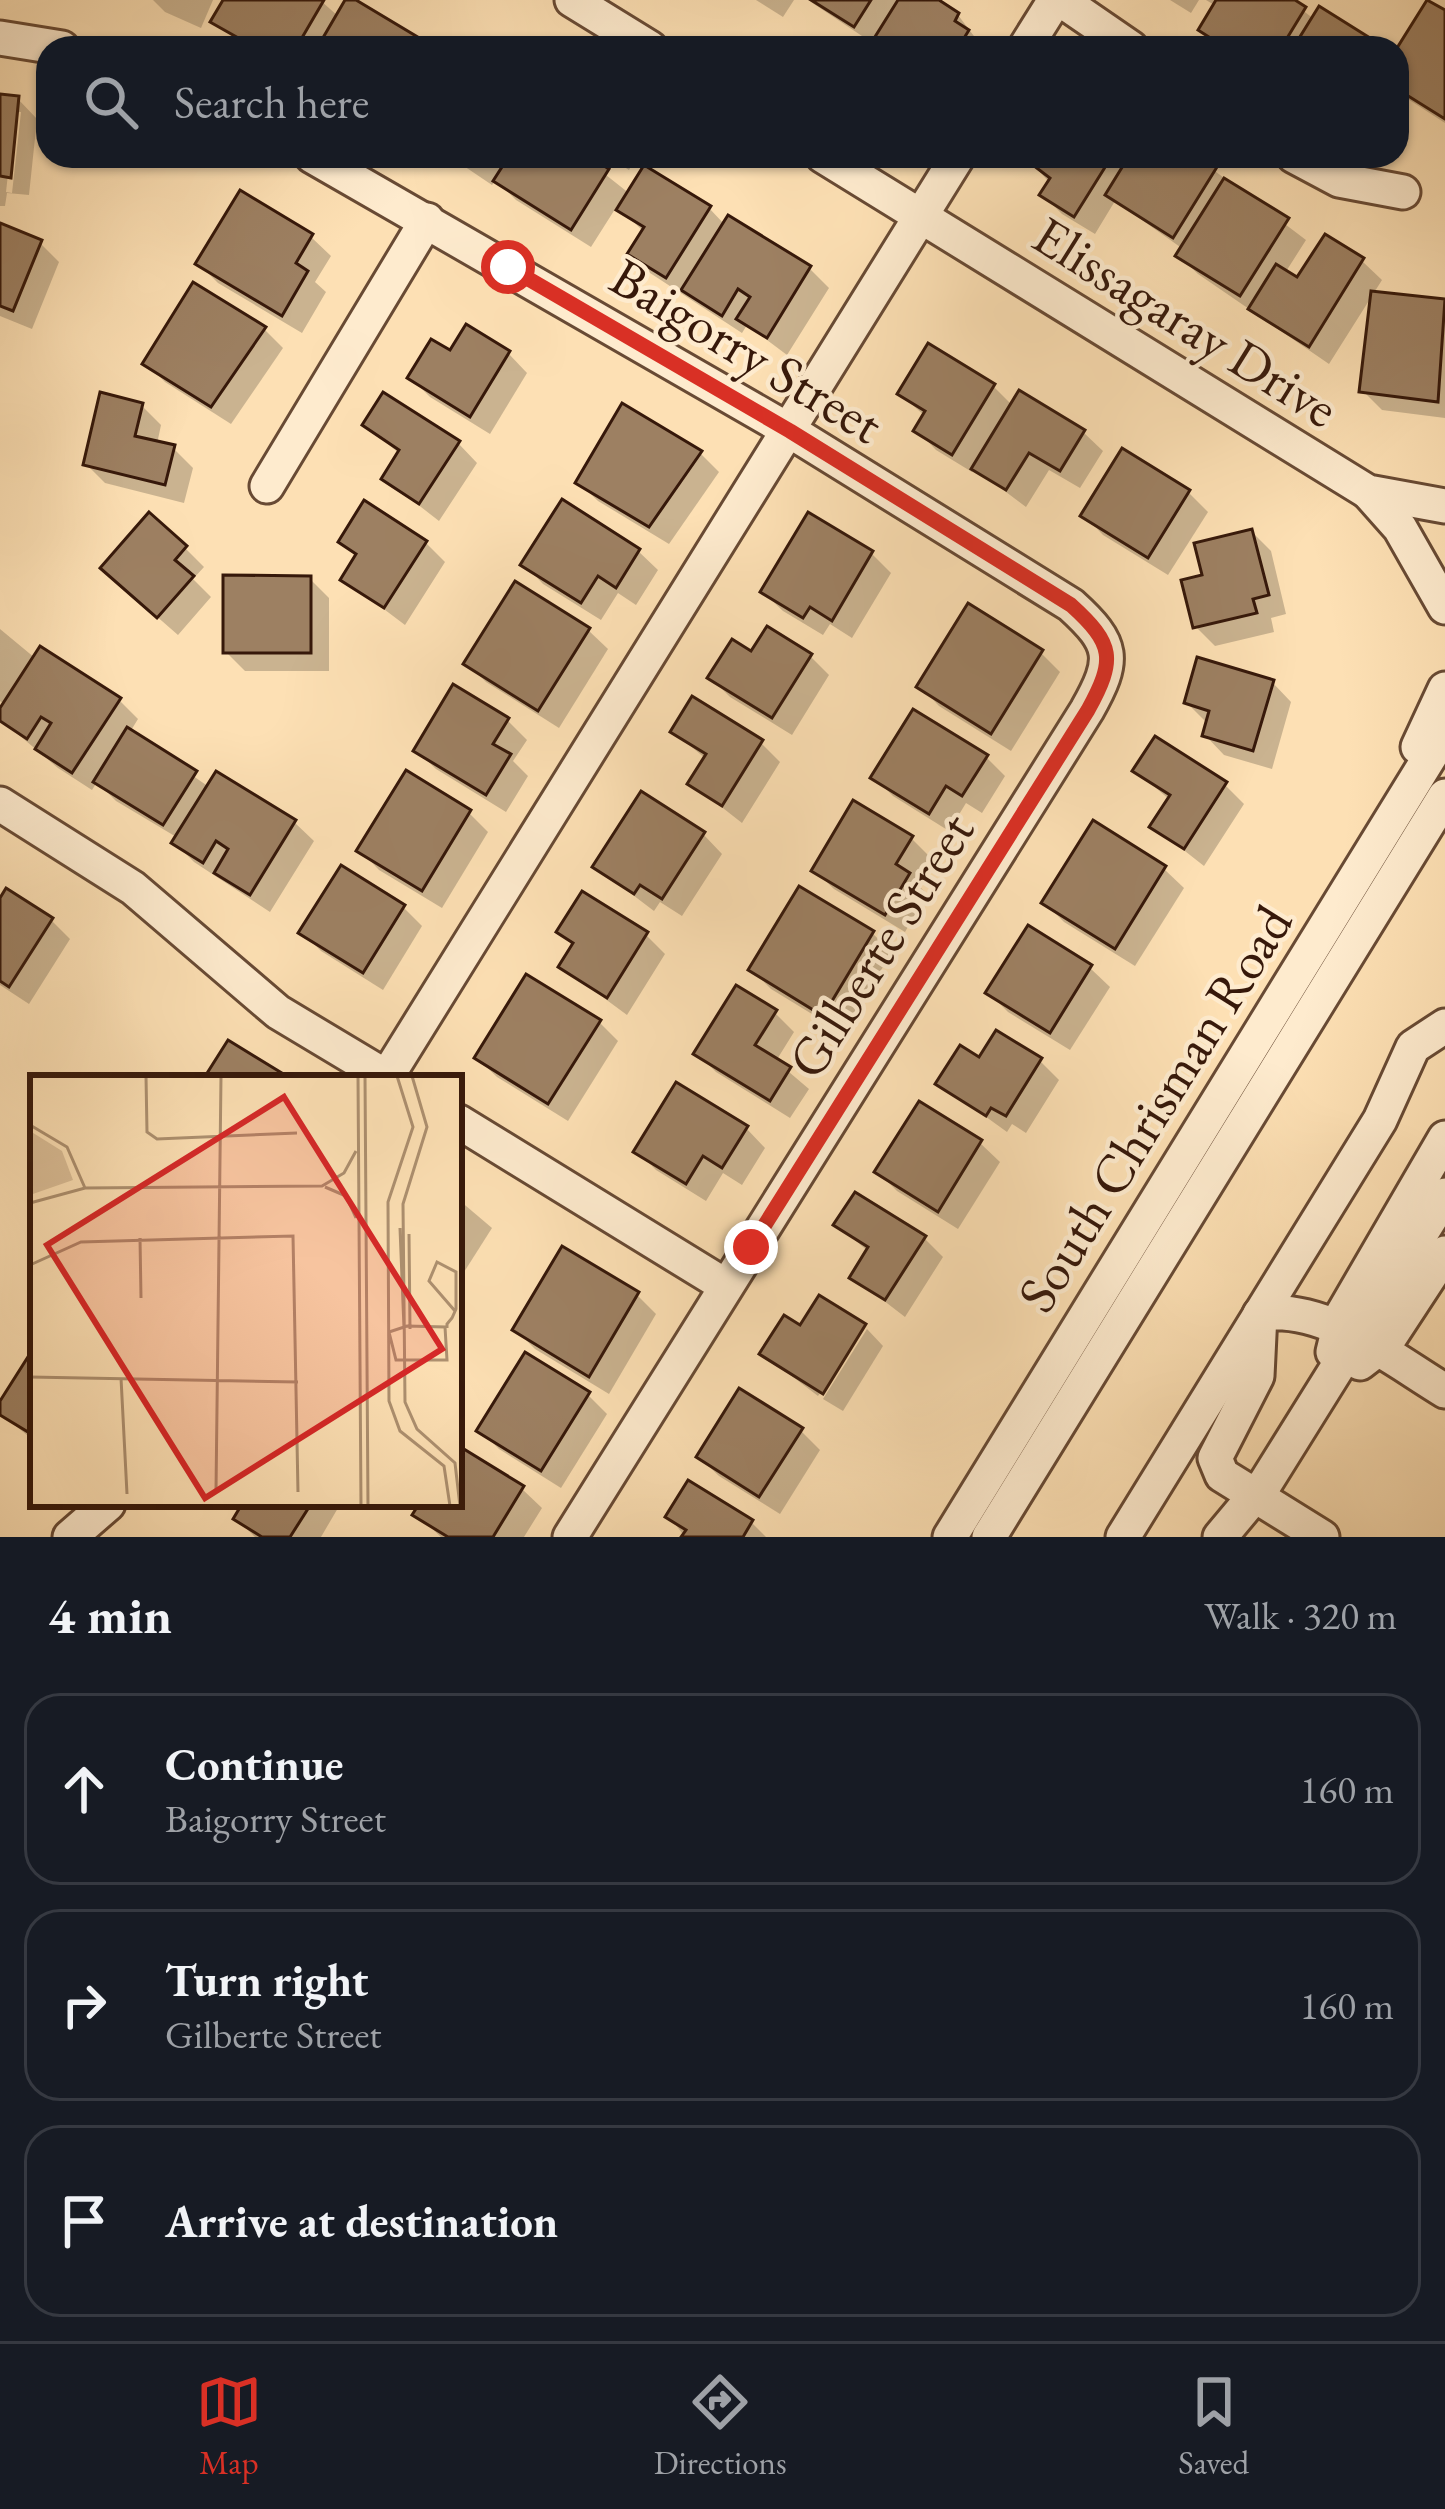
<!DOCTYPE html>
<meta charset="utf-8">
<style>
body{margin:0;font-family:"EB Garamond",serif;background:#20242c;color:#f1f3f6}
.stop{position:absolute;width:36px;height:36px;margin:-27px;border:9px solid #d93025;border-radius:50%;background:#fff}
.stop.end{background:#d93025;border-color:#fff;box-shadow:0 3px 12px #0008}
.list{margin:0;padding:0;list-style:none}
h2{display:flex;justify-content:space-between;align-items:center;height:156px;margin:0;padding:0 48px;font-size:51px}
h2 small{font-size:39px;font-weight:400;color:#9ea1a6}
.list li{display:grid;grid-template-columns:78px 1fr auto;gap:36px;align-items:center;box-sizing:border-box;height:192px;margin:0 24px 24px;padding:0 24px;border:3px solid #363941;border-radius:36px}
.list b{display:block;font-size:45px;white-space:nowrap}
.list p{margin:0;font-size:39px;white-space:nowrap;color:#9ea1a6}
.list em{font-size:39px;font-style:normal;color:#9ea1a6}
.icon{flex:none;width:66px;height:66px;fill:none;stroke:currentColor;stroke-width:2;stroke-linecap:round;stroke-linejoin:round}
.map{position:relative;flex:none;width:1445px;height:1537px;overflow:hidden}
.search{position:absolute;background:#171b24;box-shadow:0 3px 9px #0004;left:36px;right:36px;top:36px;height:132px;display:flex;align-items:center;gap:30px;box-sizing:border-box;padding:0 42px;border-radius:36px;color:#9ea1a6;font-size:45px}
.sheet{height:804px;background:#171b24}
nav{display:flex;justify-content:space-around;align-items:center;box-sizing:border-box;height:168px;border-top:3px solid #363941;background:#171b24;font-size:33px;color:#9ea1a6}
nav a{display:grid;justify-items:center;gap:6px}
nav .on{color:#d93025}
.map>svg:first-child{display:block}
.shadow{fill:#0003;fill-rule:evenodd}
.building{fill:#9d8062;stroke:#36180a;stroke-width:3}
.lines{fill:none;stroke-linecap:round;stroke-linejoin:round}
.minor-casing{stroke:#684a34;stroke-width:39}
.minor{stroke:#feebce;stroke-width:33}
.route{stroke:#d93025;stroke-width:15}
.labels{text-anchor:middle;dominant-baseline:central;stroke-width:9;stroke-linejoin:round;paint-order:stroke}
.street-label{font-size:54px;fill:#36180a;stroke:#feebce}
.inset-road{fill:none;stroke:#ad9070;stroke-width:3}
.view{fill:#d62828;fill-opacity:0.15;stroke:#d62828;stroke-width:6}
.inset-edge{fill:none;stroke:#36180a;stroke-width:6}
</style>
<div class="map">
<svg width="1445" height="1537" viewBox="0 0 1445 1537">
<rect width="100%" height="100%" fill="#fde0b4"/>
<filter id="stains"><feTurbulence type="fractalNoise" baseFrequency=".00167" numOctaves="4"/><feColorMatrix values="0 0 0 0 .2 0 0 0 0 .09 0 0 0 0 .02 0 0 0 .5 -.17"/></filter>
<radialGradient id="worn" r=".72"><stop offset=".6" stop-color="#630" stop-opacity="0"/><stop offset="1" stop-color="#630" stop-opacity=".3"/></radialGradient>
<g class="shadow">
<polygon points="153,0 213,0 201,28 165,12"/>
<polygon points="227,0 320,0 339,17 351,0 428,48 246,48 214,21"/>
<polygon points="756,0 794,0 783,17"/>
<polygon points="808,0 933,0 958,15 983,48 872,48 874,44"/>
<polygon points="1170,0 1199,0 1191,13"/>
<polygon points="1206,0 1289,0 1314,19 1381,48 1219,48 1201,30 1216,6"/>
<polygon points="1445,13 1445,123 1397,92 1397,54"/>
<path d="M0,97L18,99L37,119L29,195L7,193L5,206H0ZM15,112H21L12,193L6,192Z"/>
<polygon points="449,156 582,156 630,194 709,208 725,225 729,219 810,269 829,288 787,355 747,325 742,333 650,273 631,254 644,232 617,206 591,247 516,200 496,180 492,185"/>
<polygon points="607,156 637,156 629,170"/>
<polygon points="1025,156 1156,156 1178,170 1187,156 1195,156 1306,240 1285,273 1298,282 1362,261 1382,280 1329,364 1198,274 1178,255 1183,249 1115,201 1095,234 1062,214 1043,195 1050,183"/>
<polygon points="241,194 311,237 331,256 315,282 326,292 302,333 218,283 199,264"/>
<polygon points="0,226 40,243 59,262 32,329 0,316"/>
<polygon points="1373,294 1445,302 1445,418 1382,410 1363,391"/>
<polygon points="264,329 283,348 231,424 165,382 146,363"/>
<polygon points="508,353 527,373 490,434 430,397 411,378"/>
<polygon points="993,386 1013,406 1083,432 1103,451 1080,488 1049,470 1026,507 974,468 972,472 936,450 917,430 925,416 900,394"/>
<polygon points="142,406 161,425 157,444 173,448 193,468 184,503 105,483 86,464"/>
<polygon points="365,425 458,443 477,463 439,521 385,479 400,454"/>
<polygon points="1123,452 1189,493 1208,512 1168,575 1103,535 1084,515"/>
<polygon points="700,453 719,472 669,544 598,501 578,482"/>
<polygon points="809,516 872,554 891,573 852,638 830,624 823,635 783,611 763,592"/>
<polygon points="1252,532 1271,551 1286,614 1271,618 1274,632 1215,646 1196,627 1205,577"/>
<polygon points="341,541 426,543 445,562 405,625 344,579 357,557"/>
<polygon points="185,548 204,567 193,579 211,597 178,635 123,587"/>
<polygon points="638,551 658,570 636,605 618,593 601,620 543,584 524,564"/>
<polygon points="310,579 329,598 329,671 245,671 226,652"/>
<polygon points="0,629 35,658 119,700 138,719 130,732 209,787 294,822 314,841 270,912 194,862 175,843 178,838 116,801 97,782 92,790 58,768 0,719 5,705 0,701"/>
<polygon points="588,630 608,649 559,728 486,682 467,663"/>
<polygon points="1041,653 1060,672 1011,751 939,706 920,686"/>
<polygon points="752,656 810,656 829,675 792,735 730,697 711,678"/>
<polygon points="1272,682 1291,702 1272,769 1224,755 1205,735 1206,722 1187,703"/>
<polygon points="507,720 527,740 513,761 528,776 506,812 436,769 416,750"/>
<polygon points="674,732 761,743 780,762 742,823 691,783 706,759"/>
<polygon points="986,757 1005,776 982,813 966,803 949,831 893,796 874,777"/>
<polygon points="1136,771 1225,785 1244,804 1204,866 1153,826 1170,800"/>
<polygon points="469,813 488,832 442,908 379,870 360,850"/>
<polygon points="703,834 722,854 682,916 660,902 654,911 596,867"/>
<polygon points="911,838 930,857 915,882 927,894 905,932 834,889 814,870"/>
<polygon points="1164,869 1184,888 1135,966 1064,922 1045,903"/>
<polygon points="0,904 51,920 70,939 29,1004 0,985"/>
<polygon points="403,907 422,926 383,990 321,951 302,932"/>
<polygon points="1029,929 1090,968 1110,987 1070,1050 1008,1012 989,993"/>
<polygon points="560,932 646,935 665,954 627,1015 562,967 574,947"/>
<polygon points="872,933 892,952 843,1033 771,989 752,970"/>
<polygon points="775,1013 794,1032 776,1061 809,1089 790,1118 716,1072 697,1053"/>
<polygon points="599,1022 618,1041 568,1121 497,1077 477,1058"/>
<polygon points="980,1061 1040,1061 1059,1080 1026,1133 1012,1124 1007,1132 939,1083"/>
<polygon points="920,1105 980,1143 1000,1162 958,1229 897,1191 878,1172"/>
<polygon points="746,1128 765,1148 742,1185 723,1173 706,1201 656,1170 637,1151"/>
<polygon points="459,1200 492,1228 459,1280"/>
<polygon points="837,1225 924,1238 943,1257 905,1317 853,1277 869,1252"/>
<polygon points="637,1295 656,1314 609,1394 535,1349 516,1330"/>
<polygon points="820,1299 865,1327 818,1396 763,1354 801,1329"/>
<polygon points="867,1329 883,1346 843,1411 823,1399"/>
<polygon points="33,1354 33,1440 0,1413"/>
<polygon points="588,1395 607,1414 561,1488 499,1449 480,1430"/>
<polygon points="801,1431 820,1450 780,1514 719,1476 699,1457"/>
<polygon points="459,1449 522,1489 542,1508 524,1537 441,1537 416,1514 459,1504"/>
<polygon points="689,1484 752,1523 766,1537 685,1537 669,1516"/>
<polygon points="245,1504 334,1504 338,1508 321,1537 255,1537 236,1518"/>
</g>
<g class="building">
<polygon points="223,0 324,0 296,48 256,48 210,22"/>
<polygon points="345,0 356,0 426,42 422,48 317,48"/>
<polygon points="811,0 871,0 854,27"/>
<polygon points="898,0 939,0 959,13 955,21 969,30 958,48 868,48"/>
<polygon points="1216,0 1295,0 1306,7 1281,48 1261,48 1250,41 1246,48 1226,48 1198,30"/>
<polygon points="1427,0 1445,10 1445,119 1397,89 1397,48"/>
<polygon points="1319,6 1386,48 1293,48"/>
<polygon points="0,94 19,96 11,178 0,176"/>
<polygon points="509,156 588,156 609,169 571,230 493,181"/>
<polygon points="1021,156 1112,156 1074,217 1039,195 1050,178"/>
<polygon points="1129,156 1161,156 1177,166 1183,156 1200,156 1217,167 1173,238 1105,195"/>
<polygon points="644,165 711,206 666,278 627,254 644,227 616,210"/>
<polygon points="1224,178 1289,218 1240,296 1175,256"/>
<polygon points="240,190 313,234 296,263 308,271 282,316 195,264"/>
<polygon points="728,215 811,266 767,338 736,319 750,297 738,289 722,316 681,290"/>
<polygon points="0,223 42,240 13,311 0,306"/>
<polygon points="1325,234 1364,258 1309,347 1248,309 1276,264 1297,277"/>
<polygon points="193,282 266,327 211,407 142,364"/>
<polygon points="1371,291 1445,299 1438,402 1359,392"/>
<polygon points="466,324 510,351 470,417 407,378 431,339 450,350"/>
<polygon points="928,343 995,384 952,455 913,431 925,411 897,394"/>
<polygon points="1019,390 1085,430 1060,471 1029,453 1006,490 971,469"/>
<polygon points="100,392 143,403 135,436 175,445 165,485 83,465"/>
<polygon points="383,392 460,441 419,504 381,479 399,450 362,425"/>
<polygon points="622,403 702,451 649,527 575,483"/>
<polygon points="1122,448 1190,490 1148,558 1080,516"/>
<polygon points="562,499 640,549 616,588 598,576 581,603 520,565"/>
<polygon points="364,500 427,541 384,608 340,580 356,554 338,542"/>
<polygon points="149,512 187,546 175,560 194,576 157,618 100,568"/>
<polygon points="808,512 873,551 832,621 810,607 803,618 760,592"/>
<polygon points="1252,529 1269,595 1253,599 1257,613 1193,628 1181,580 1202,575 1194,543"/>
<polygon points="223,575 311,576 311,653 223,653"/>
<polygon points="515,581 590,628 538,711 463,664"/>
<polygon points="968,603 1043,650 991,734 916,687"/>
<polygon points="767,626 812,654 772,718 707,678 732,639 751,651"/>
<polygon points="40,646 121,698 72,773 35,749 51,723 41,717 27,739 0,721 0,708"/>
<polygon points="1197,657 1274,680 1253,751 1202,736 1209,711 1184,703"/>
<polygon points="453,684 509,718 493,744 511,754 486,795 413,751"/>
<polygon points="692,696 763,740 722,806 687,784 706,754 670,732"/>
<polygon points="913,709 988,755 962,796 946,786 929,814 870,778"/>
<polygon points="127,727 197,771 163,825 93,782"/>
<polygon points="1155,736 1227,782 1184,849 1149,827 1170,795 1132,771"/>
<polygon points="406,770 471,810 422,891 356,851"/>
<polygon points="216,771 296,820 250,895 214,873 228,849 216,841 203,863 171,843"/>
<polygon points="641,791 705,832 662,899 640,885 634,894 592,867"/>
<polygon points="853,800 913,836 896,864 910,873 885,915 811,871"/>
<polygon points="1093,820 1166,866 1115,949 1041,903"/>
<polygon points="341,865 405,905 363,973 298,933"/>
<polygon points="799,886 874,931 823,1016 748,970"/>
<polygon points="6,888 53,918 9,987 0,981 0,898"/>
<polygon points="582,891 648,932 607,998 558,967 573,943 556,932"/>
<polygon points="1028,925 1092,965 1050,1033 985,993"/>
<polygon points="526,974 601,1020 548,1104 474,1058"/>
<polygon points="736,985 777,1010 755,1045 791,1067 770,1101 693,1054"/>
<polygon points="996,1030 1042,1058 1006,1116 991,1108 986,1116 935,1084 960,1045 979,1057"/>
<polygon points="228,1040 290,1078 204,1078"/>
<polygon points="676,1082 748,1126 722,1168 703,1156 686,1184 633,1152"/>
<polygon points="919,1101 982,1140 938,1212 874,1172"/>
<polygon points="855,1192 926,1236 885,1300 849,1278 868,1247 833,1225"/>
<polygon points="562,1246 639,1292 589,1377 512,1330"/>
<polygon points="819,1295 866,1324 823,1394 759,1354 784,1315 800,1325"/>
<polygon points="33,1349 33,1435 0,1415 0,1401"/>
<polygon points="525,1352 590,1392 541,1471 476,1431"/>
<polygon points="739,1388 803,1428 759,1497 696,1457"/>
<polygon points="459,1446 524,1486 493,1537 448,1537 412,1515 419,1504 459,1504"/>
<polygon points="688,1480 753,1520 743,1537 681,1537 686,1530 665,1517"/>
<polygon points="242,1504 311,1504 290,1537 262,1537 233,1519"/>
</g>
<g class="lines">
<defs>
<g id="minor">
<polyline points="572,0 650,48"/>
<polyline points="1061,0 1131,48"/>
<polyline points="0,38 62,48"/>
<polyline points="1025,48 1055,0"/>
<path d="M312,156L790,431L1071,605C1114,644 1116,659 1087,710L570,1537"/>
<polyline points="823,156 1368,492 1445,506"/>
<polyline points="1294,156 1339,180 1403,192"/>
<polyline points="267,486 427,220"/>
<polyline points="1368,492 1400,528 1445,607"/>
<polyline points="1418,747 1445,689"/>
<polyline points="0,804 133,888 278,1012 388,1078"/>
<polyline points="386,1078 958,156"/>
<polyline points="459,1122 726,1286"/>
<polyline points="1333,1352 1342,1315 1445,1138"/>
<polyline points="1360,1363 1386,1343 1445,1253"/>
<polyline points="70,1537 108,1504"/>
<polyline points="950,1537 1445,732"/>
<polyline points="989,1537 1445,796"/>
<polyline points="1123,1537 1380,1120 1413,1047 1445,1026"/>
<polyline points="1220,1537 1266,1482 1445,1195"/>
<path d="M1322,1537L1222,1475L1215,1458L1257,1376L1260,1314C1325,1304 1392,1359 1445,1391"/>
</g>
</defs>
<use href="#minor" class="minor-casing"/>
<use href="#minor" class="minor"/>
</g>
<g class="lines">
<path class="route" d="M508,267L790,431L1071,605C1114,644 1116,659 1088,710L751,1247"/>
</g>
<g class="labels">
<g class="street-label">
<text transform="translate(1186 321) rotate(32)">Elissagaray Drive</text>
<text transform="translate(747 350) rotate(31)">Baigorry Street</text>
<text transform="translate(880 945) rotate(-58)">Gilberte Street</text>
<text transform="translate(1154 1108) rotate(-58)">South Chrisman Road</text>
</g>
</g>
<g transform="translate(30 1075)">
<rect width="432" height="432" fill="#fde0b4"/>
<path d="M0,56L32,76L43,105L0,120Z" fill="#dbbe97"/>
<path class="inset-road" d="M116,1L117,57L127,64L267,58M328,1L331,431M335,1L338,431M367,1L383,52L358,127L359,326L370,356L414,391L420,431M382,1L397,52L373,129L375,327L387,354L425,388L430,431M0,50L37,72L55,113M295,112L316,121L326,143M0,128L55,113L292,111L314,98L326,76M370,153L374,253M379,159L380,254M110,163L111,223M0,190L51,167L263,161L268,417M377,251L415,252L417,285H366L359,257ZM417,253V249L422,243L426,234V197L407,187L399,206L425,236M0,302L268,307M91,303L97,419M186,416L191,1"/>
<path class="view" d="M254,22L412,274L175,423L17,170Z"/>
<rect width="432" height="432" class="inset-edge"/>
</g>
<rect width="100%" height="100%" filter="url(#stains)"/>
<rect width="100%" height="100%" fill="url(#worn)"/>
</svg>
<div class="stop" style="left:508px;top:267px"></div>
<div class="stop end" style="left:751px;top:1247px"></div>
<div class="search"><svg class="icon" aria-label="search" viewBox="0 0 24 24"><circle cx="10" cy="10" r="6"/><path d="M15 15l6 6"/></svg>Search here</div>
</div>
<section class="sheet">
<h2>4 min<small>Walk · 320 m</small></h2>
<ul class="list">
<li><svg class="icon" aria-label="ahead" viewBox="0 0 24 24"><path d="M12 20V5M6 11l6-6 6 6"/></svg><div><b>Continue</b><p>Baigorry Street</p></div><em>160 m</em></li>
<li><svg class="icon" aria-label="right" viewBox="0 0 24 24"><path d="M7 20v-9h11M14 6l5 5-5 5"/></svg><div><b>Turn right</b><p>Gilberte Street</p></div><em>160 m</em></li>
<li><svg class="icon" aria-label="arrive" viewBox="0 0 24 24"><path d="M6 21V4h12l-3 4 3 4H6"/></svg><div><b>Arrive at destination</b></div></li>
</ul>
</section>
<nav>
<a class="on"><svg class="icon" aria-label="map" viewBox="0 0 24 24"><path d="M3 6l6-2 6 2 6-2v14l-6 2-6-2-6 2zM9 4v14M15 6v14"/></svg>Map</a>
<a><svg class="icon" aria-label="directions" viewBox="0 0 24 24"><path d="M12 3l9 9-9 9-9-9zM9 14v-3h6M13 9l2 2-2 2"/></svg>Directions</a>
<a><svg class="icon" aria-label="saved" viewBox="0 0 24 24"><path d="M7 4h10v16l-5-4-5 4z"/></svg>Saved</a>
</nav>
